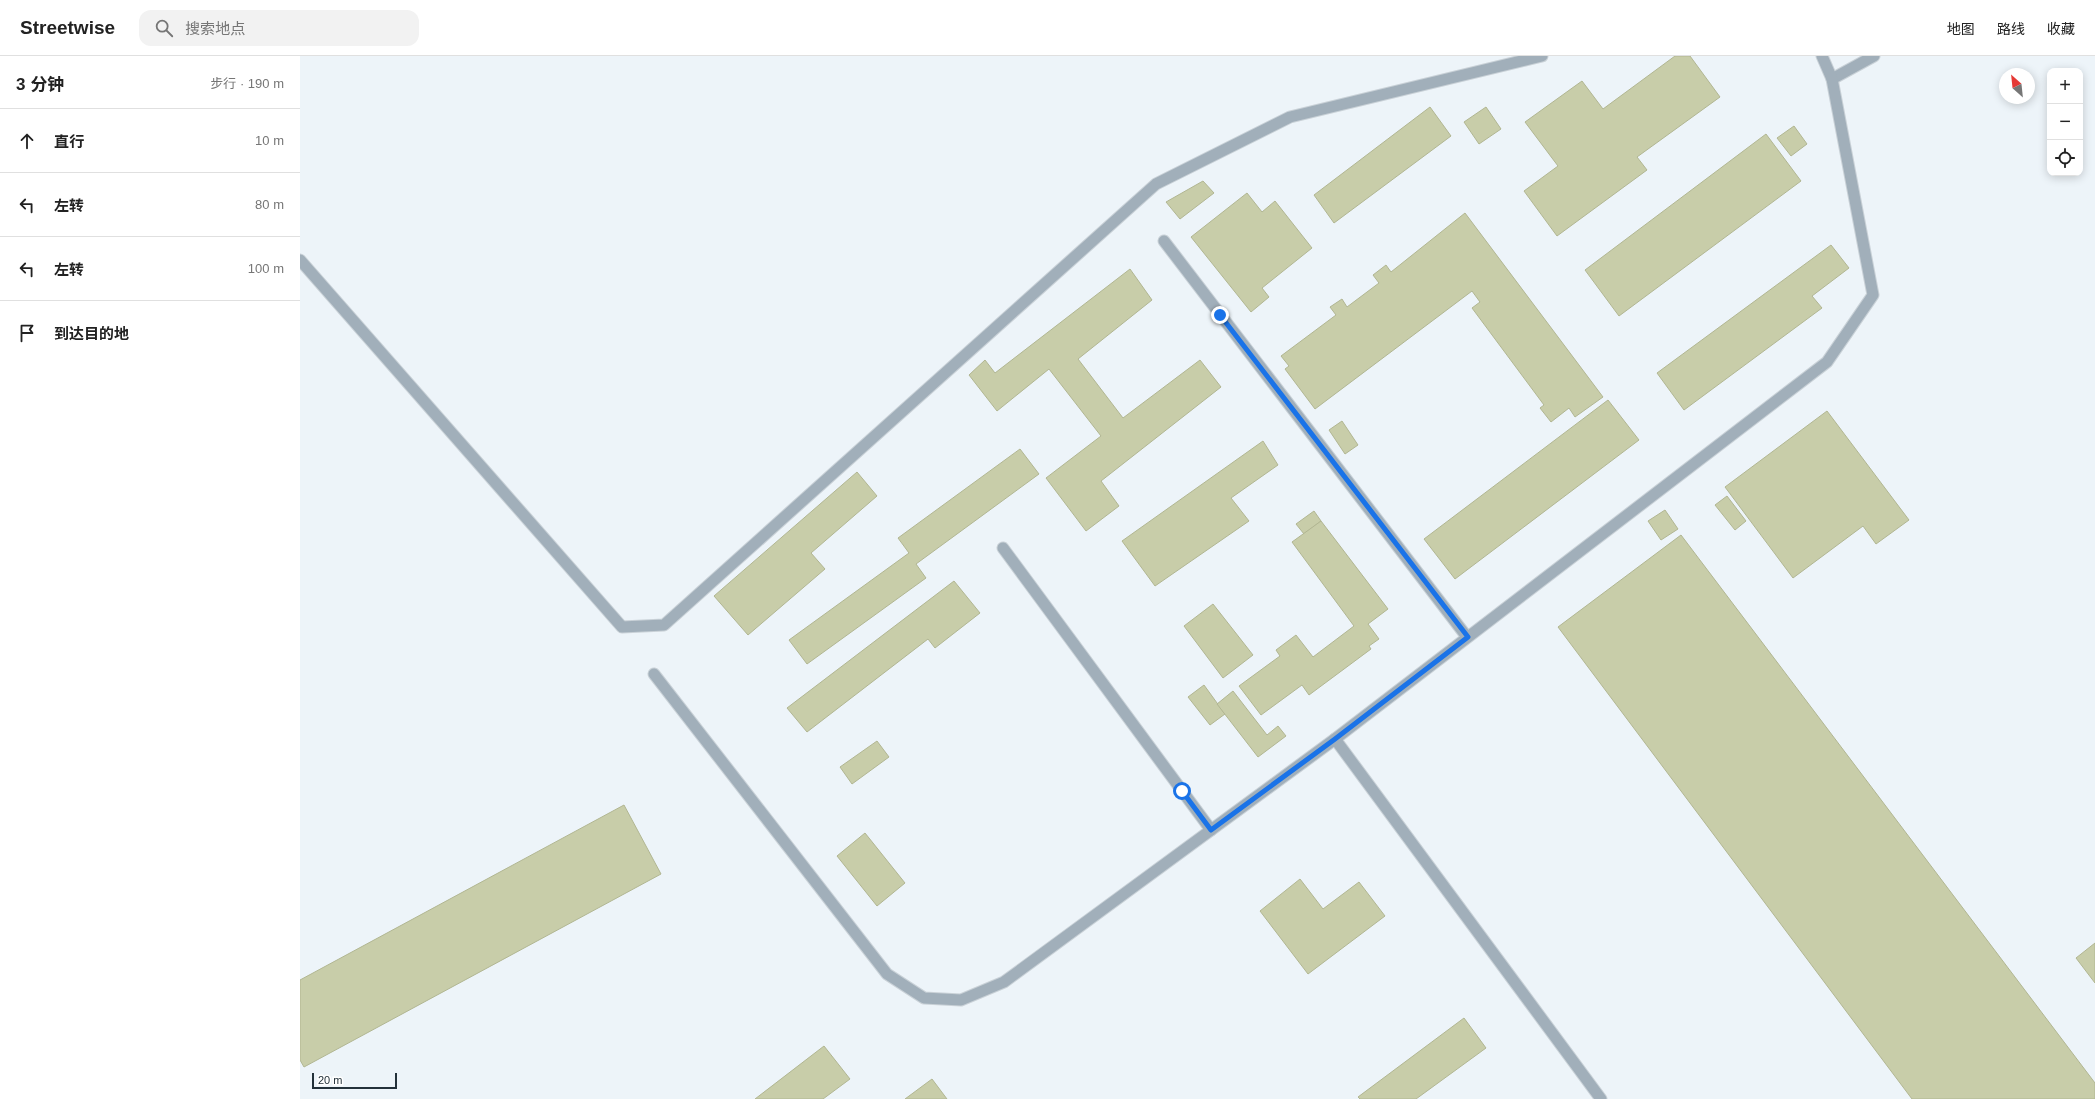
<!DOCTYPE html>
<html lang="zh">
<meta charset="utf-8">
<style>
body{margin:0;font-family:Helvetica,"Noto Sans SC",sans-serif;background:#f2f2f2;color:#222}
.controls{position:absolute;right:12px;top:12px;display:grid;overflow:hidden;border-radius:8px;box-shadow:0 2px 10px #0003}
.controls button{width:36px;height:36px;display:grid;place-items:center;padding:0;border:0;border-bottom:1px solid #e0e0e0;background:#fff;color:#222;font:20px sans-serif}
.compass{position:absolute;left:1699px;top:12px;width:36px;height:36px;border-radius:50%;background:#fff;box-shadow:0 2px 10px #0003;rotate:333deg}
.scale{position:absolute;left:12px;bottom:10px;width:85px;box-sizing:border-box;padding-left:4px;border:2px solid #23313a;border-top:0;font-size:11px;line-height:14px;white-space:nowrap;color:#23313a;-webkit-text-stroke:3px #fff;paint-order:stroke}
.stop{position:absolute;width:12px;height:12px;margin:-9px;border:3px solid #1a73e8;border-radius:50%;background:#fff}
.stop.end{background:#1a73e8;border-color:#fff;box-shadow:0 1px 4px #0008}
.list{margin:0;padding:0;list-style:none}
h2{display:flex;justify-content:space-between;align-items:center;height:52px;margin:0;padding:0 16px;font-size:17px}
h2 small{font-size:13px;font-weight:400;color:#767676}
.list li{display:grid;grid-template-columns:26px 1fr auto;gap:12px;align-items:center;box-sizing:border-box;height:64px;padding:0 16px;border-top:1px solid #e0e0e0}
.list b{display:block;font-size:15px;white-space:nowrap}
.list em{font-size:13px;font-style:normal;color:#767676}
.icon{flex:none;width:22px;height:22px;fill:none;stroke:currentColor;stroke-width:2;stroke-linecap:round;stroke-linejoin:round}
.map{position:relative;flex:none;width:1795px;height:1043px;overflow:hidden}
header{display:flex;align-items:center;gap:24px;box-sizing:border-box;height:56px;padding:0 20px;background:#fff;border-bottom:1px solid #e0e0e0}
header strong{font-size:19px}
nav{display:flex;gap:22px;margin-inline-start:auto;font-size:14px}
.search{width:280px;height:36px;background:#f2f2f2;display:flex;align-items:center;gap:10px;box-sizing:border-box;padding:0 14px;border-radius:12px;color:#767676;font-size:15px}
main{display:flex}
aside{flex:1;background:#fff}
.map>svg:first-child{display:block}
.building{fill:#c8cda9;stroke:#b1b692}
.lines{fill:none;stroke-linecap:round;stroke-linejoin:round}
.service-casing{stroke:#c9d1d7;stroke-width:13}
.service{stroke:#a1afba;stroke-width:11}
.route{stroke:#1a73e8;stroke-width:5}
</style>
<header>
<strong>Streetwise</strong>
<div class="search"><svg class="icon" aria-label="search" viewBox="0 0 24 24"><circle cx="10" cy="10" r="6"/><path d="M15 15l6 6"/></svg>搜索地点</div>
<nav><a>地图</a><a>路线</a><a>收藏</a></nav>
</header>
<main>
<aside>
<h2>3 分钟<small>步行 · 190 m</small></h2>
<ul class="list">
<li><svg class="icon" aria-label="ahead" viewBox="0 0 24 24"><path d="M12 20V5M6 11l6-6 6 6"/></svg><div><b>直行</b></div><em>10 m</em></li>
<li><svg class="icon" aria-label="left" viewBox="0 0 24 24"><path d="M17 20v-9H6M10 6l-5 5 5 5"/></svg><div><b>左转</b></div><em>80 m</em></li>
<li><svg class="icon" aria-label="left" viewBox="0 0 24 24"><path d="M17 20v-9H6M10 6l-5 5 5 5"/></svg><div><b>左转</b></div><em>100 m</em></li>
<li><svg class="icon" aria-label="arrive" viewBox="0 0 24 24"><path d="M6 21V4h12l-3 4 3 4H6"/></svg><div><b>到达目的地</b></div></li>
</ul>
</aside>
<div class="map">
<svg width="1795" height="1043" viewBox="0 0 1795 1043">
<rect width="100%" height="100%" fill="#edf4f9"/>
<g class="building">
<polygon points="1375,0 1390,0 1420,41 1337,101 1347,114 1257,180 1224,135 1258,110 1225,66 1282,25 1303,53"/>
<polygon points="1130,51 1151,80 1034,167 1014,139"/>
<polygon points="1186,51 1201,73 1179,88 1164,66"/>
<polygon points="1494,70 1507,88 1491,100 1477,82"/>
<polygon points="1466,78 1501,125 1319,260 1285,214"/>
<polygon points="903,125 914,137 880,163 866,146"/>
<polygon points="947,137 962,156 975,145 1012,192 962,232 969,241 951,256 891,181"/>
<polygon points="1165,157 1303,341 1275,361 1269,352 1251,366 1240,352 1244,349 1172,252 1180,246 1172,235 1015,353 985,313 989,310 981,300 1036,259 1030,251 1042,243 1047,251 1079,227 1073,219 1086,209 1091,216"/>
<polygon points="1531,189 1549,212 1512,240 1522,252 1384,354 1357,317"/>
<polygon points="830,213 852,244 778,303 823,362 900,304 921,331 801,425 819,450 786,475 746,422 801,380 749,313 697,355 669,319 685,304 695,317"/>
<polygon points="1308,344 1339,384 1155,523 1124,483"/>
<polygon points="1527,355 1609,464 1576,488 1563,470 1493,522 1425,431"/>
<polygon points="1042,365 1058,389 1045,398 1029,374"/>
<polygon points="963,385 978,409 931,442 949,465 855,530 822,485"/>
<polygon points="720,393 739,418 616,508 626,522 507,608 489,584 609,497 598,482"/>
<polygon points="557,416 577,440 511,497 525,513 448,579 414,540"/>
<polygon points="1427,440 1446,465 1435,474 1415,449"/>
<polygon points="1365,454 1378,473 1361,484 1348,465"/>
<polygon points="1014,455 1021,465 1004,478 996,468"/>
<polygon points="1021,465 1088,553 1068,568 1079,583 1069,590 1071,593 1009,639 1002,629 961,659 939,630 980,600 976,594 996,579 1013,601 1054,570 992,486"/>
<polygon points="1381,479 1795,1027 1795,1043 1612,1043 1258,571"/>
<polygon points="654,525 680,557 635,592 628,583 507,676 487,652"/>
<polygon points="913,548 953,599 923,622 884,570"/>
<polygon points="904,629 925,658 910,669 888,641"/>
<polygon points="933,635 967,679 978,670 986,680 958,701 917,648"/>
<polygon points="577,685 589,701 552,728 540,711"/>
<polygon points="324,749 361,818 4,1011 0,1004 0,924"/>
<polygon points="565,777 605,827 577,850 537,800"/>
<polygon points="1000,823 1023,853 1059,826 1085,860 1008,918 960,855"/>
<polygon points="1795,887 1795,927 1776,902"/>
<polygon points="1164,962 1186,992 1116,1043 1060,1043 1058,1041"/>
<polygon points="524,990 550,1023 523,1043 455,1043"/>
<polygon points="632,1023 647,1043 605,1043"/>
</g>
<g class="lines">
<defs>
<g id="service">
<polyline points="1532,23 1574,0"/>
<polyline points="864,185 1167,581"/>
<polyline points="0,204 322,571 364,569 856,128 990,61 1242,0"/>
<polyline points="703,492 911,774"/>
<polyline points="354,618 587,918 624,942 661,944 704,926 1035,683 1527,306 1573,239 1532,23 1522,0"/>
<polyline points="1035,683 1301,1043"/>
</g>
</defs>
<use href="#service" class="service-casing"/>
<use href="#service" class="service"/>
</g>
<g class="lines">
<polyline class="route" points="882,735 911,774 1035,683 1168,581 920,259"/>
</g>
</svg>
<div class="controls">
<button>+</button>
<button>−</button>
<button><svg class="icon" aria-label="locate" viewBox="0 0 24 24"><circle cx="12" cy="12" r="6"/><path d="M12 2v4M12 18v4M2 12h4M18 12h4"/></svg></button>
</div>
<svg class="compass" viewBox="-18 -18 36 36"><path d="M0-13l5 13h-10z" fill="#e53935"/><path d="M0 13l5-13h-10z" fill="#767676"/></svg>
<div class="scale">20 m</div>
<div class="stop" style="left:882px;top:735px"></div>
<div class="stop end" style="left:920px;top:259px"></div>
</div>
</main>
